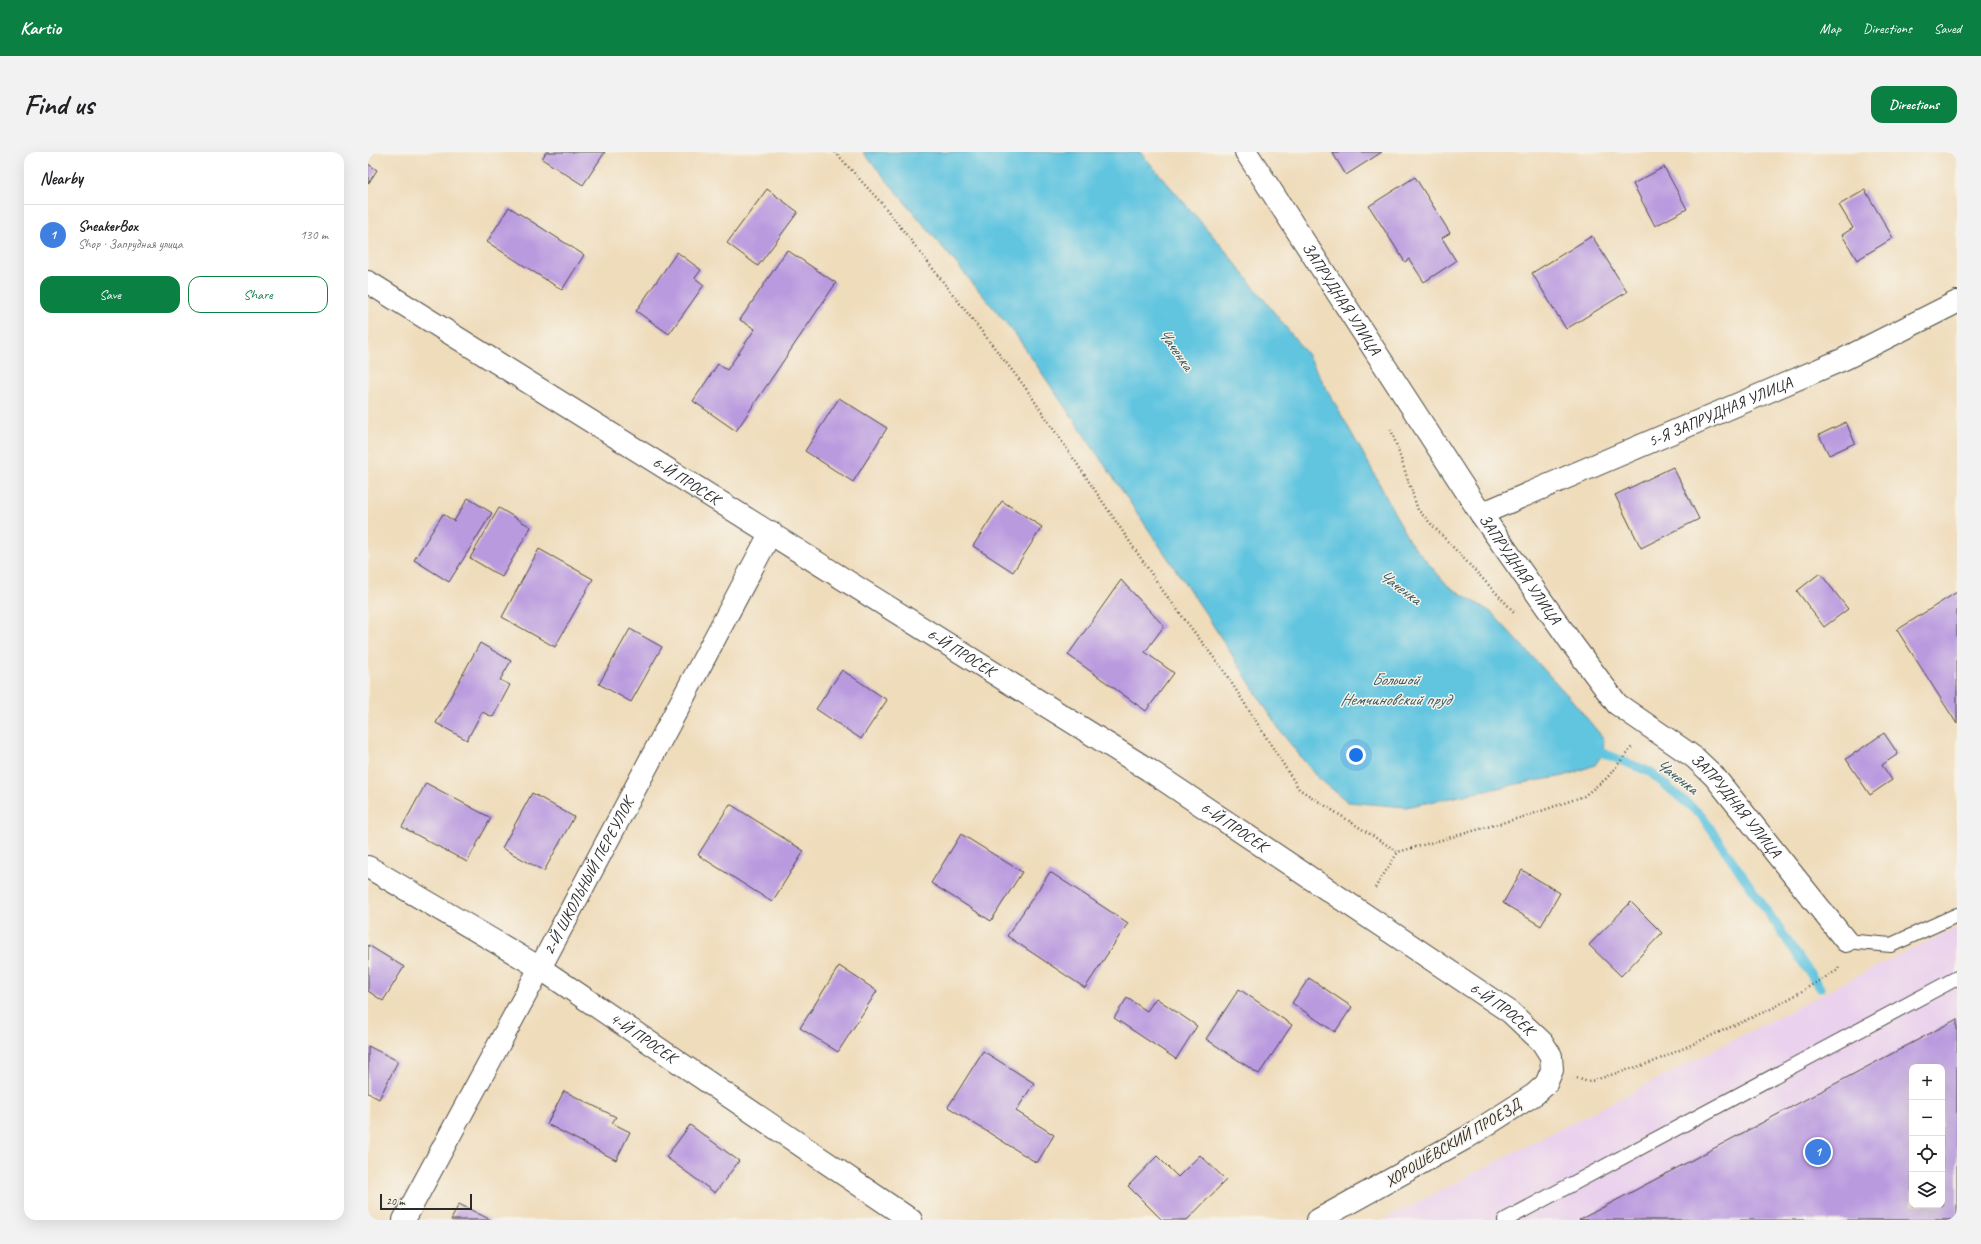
<!DOCTYPE html>
<meta charset="utf-8">
<style>
body{margin:0;font-family:Caveat,sans-serif;background:#f2f2f2;color:#202124}
.controls{position:absolute;right:12px;bottom:12px;display:grid;overflow:hidden;border-radius:8px;box-shadow:0 4px 16px #0002}
.controls button{width:36px;height:36px;display:grid;place-items:center;padding:0;border:0;border-bottom:1px solid #e0e0e0;background:#fff;color:#202124;font:20px sans-serif}
.scale{position:absolute;left:12px;bottom:10px;width:92px;box-sizing:border-box;padding-left:4px;border:2px solid #2b2b2b;border-top:0;font-size:11px;line-height:14px;white-space:nowrap;color:#2b2b2b;-webkit-text-stroke:3px #f7f3e8;paint-order:stroke}
.you{position:absolute;left:988px;top:603px;width:14px;height:14px;margin:-10px;border:3px solid #fff;border-radius:50%;background:#1a73e8;box-shadow:0 0 0 6px #1a73e833}
.badge{display:grid;place-items:center;width:26px;height:26px;border-radius:50%;background:#0b8043;color:#fff;font-size:13px;font-weight:700}
.pin{position:absolute;translate:-50% -50%;border:2px solid #fff;box-shadow:0 1px 4px #0006}
.list{margin:0;padding:0;list-style:none}
h2{display:flex;justify-content:space-between;align-items:center;height:52px;margin:0;padding:0 16px;font-size:17px}
h2 small{font-size:13px;font-weight:400;color:#757577}
.list li{display:grid;grid-template-columns:26px 1fr auto;gap:12px;align-items:center;box-sizing:border-box;height:60px;padding:0 16px;border-top:1px solid #e0e0e0}
.list b{display:block;font-size:15px;white-space:nowrap}
.list p{margin:0;font-size:13px;white-space:nowrap;color:#757577}
.list em{font-size:13px;font-style:normal;color:#757577}
.actions{display:flex;gap:8px;padding:12px 16px}
.actions a{flex:1;padding:9px 0;border:1px solid #0b8043;border-radius:12px;text-align:center;font-size:14px;color:#0b8043}
.actions .main{background:#0b8043;color:#fff}
.icon{flex:none;width:22px;height:22px;fill:none;stroke:currentColor;stroke-width:2;stroke-linecap:round;stroke-linejoin:round}
.map{position:relative;flex:none;width:1589px;height:1068px;overflow:hidden;border-radius:12px}
header{display:flex;align-items:center;gap:24px;box-sizing:border-box;height:56px;padding:0 20px;background:#0b8043;color:#fff}
header strong{font-size:19px}
nav{display:flex;gap:22px;margin-inline-start:auto;font-size:14px}
.intro{display:flex;align-items:center;justify-content:space-between;box-sizing:border-box;height:96px;padding:0 24px}
h1{margin:0;font-size:28px}
.button{padding:10px 18px;border-radius:12px;background:#0b8043;color:#fff;font-size:14px;font-weight:700}
main{display:flex;gap:24px;padding:0 24px}
aside{flex:1;background:#fff;border-radius:12px;box-shadow:0 4px 16px #0002}
.map>svg:first-child{display:block}
.built{fill:#ead1ed;fill-rule:evenodd}
.water{fill:#62c5e0;stroke:#467886}
.lines{fill:none;stroke-linecap:round;stroke-linejoin:round}
.stream{stroke:#62c5e0;stroke-width:9}
.building{fill:#b99adf;fill-rule:evenodd}
.lane-casing{stroke:#484641;stroke-width:16}
.street-casing{stroke:#484641;stroke-width:24}
.path{stroke:#484641;stroke-width:2.5;stroke-dasharray:1 3;stroke-linecap:butt}
.lane{stroke:#fff;stroke-width:14}
.street{stroke:#fff;stroke-width:22}
.labels{text-anchor:middle;dominant-baseline:central;stroke-width:3;stroke-linejoin:round;paint-order:stroke}
.street-label{font-size:16px;fill:#2b2b2b;stroke:#f7f3e8}
.water-label{font-size:17px;font-style:italic;fill:#3c5961;stroke:#f7f3e8}
</style>
<header>
<strong>Kartio</strong>
<nav><a>Map</a><a>Directions</a><a>Saved</a></nav>
</header>
<div class="intro"><h1>Find us</h1><a class="button">Directions</a></div>
<main>
<aside>
<h2>Nearby<small></small></h2>
<ul class="list">
<li><span class="badge" style="background:#3f7fe0">1</span><div><b>SneakerBox</b><p>Shop · Запрудная улица</p></div><em>130 m</em></li>
</ul>
<div class="actions"><a class="main">Save</a><a>Share</a></div>
</aside>
<div class="map">
<svg width="1589" height="1068" viewBox="0 0 1589 1068">
<rect width="100%" height="100%" fill="#f7f3e8"/>
<filter id="ink" filterUnits="userSpaceOnUse"><feTurbulence type="fractalNoise" baseFrequency=".025" numOctaves="2"/><feDisplacementMap in="SourceGraphic" scale="8" xChannelSelector="R" yChannelSelector="G"/><feConvolveMatrix kernelMatrix="1 2 1 2 8 2 1 2 1" color-interpolation-filters="sRGB"/></filter>
<filter id="wash" filterUnits="userSpaceOnUse"><feTurbulence type="fractalNoise" baseFrequency=".012" numOctaves="4" result="noise"/><feDisplacementMap in="SourceGraphic" scale="16" xChannelSelector="R" yChannelSelector="G"/><feGaussianBlur stdDeviation="0.9" result="paint"/><feColorMatrix in="noise" values="0 0 0 0 0 0 0 0 0 0 0 0 0 0 0 0 0 1.4 0 .05"/><feComposite in="paint" operator="in"/></filter>
<g filter="url(#wash)">
<rect width="100%" height="100%" fill="#efdcbb"/>
<path class="built" d="M1589,776V1068H1015L1511,813ZM1544,915H1574V1053H1544Z"/>
<polygon class="water" points="495,0 772,0 852,92 939,202 1002,314 1041,389 1080,434 1123,460 1203,547 1236,587 1235,601 1227,613 1196,624 1149,632 1038,655 980,650 948,624 913,580 838,462 648,183"/>
<g class="lines">
<polyline class="stream" points="1226,595 1235,601 1282,620 1333,663 1452,836"/>
</g>
<g id="blocks">
<g class="building">
<polygon points="178,0 237,0 215,33 174,7"/>
<polygon points="964,0 1014,0 978,23"/>
<polygon points="0,12 9,18 0,32"/>
<polygon points="1296,15 1319,57 1287,74 1265,32"/>
<polygon points="1047,25 1082,81 1074,86 1088,109 1056,130 1041,107 1037,110 1001,54"/>
<polygon points="399,37 430,60 390,114 359,91"/>
<polygon points="1497,38 1525,86 1489,108 1474,83 1485,76 1471,53"/>
<polygon points="141,55 216,103 194,138 119,90"/>
<polygon points="1224,84 1259,140 1198,177 1164,121"/>
<polygon points="419,98 468,131 368,279 325,249 350,212 359,218 387,177 372,168"/>
<polygon points="309,100 333,118 327,126 336,133 301,182 268,159"/>
<polygon points="471,246 519,276 485,330 437,299"/>
<polygon points="1478,270 1487,291 1461,303 1451,283"/>
<polygon points="1305,315 1331,367 1273,396 1247,343"/>
<polygon points="100,346 124,361 81,430 46,408 75,362 86,369"/>
<polygon points="634,349 674,375 645,420 605,394"/>
<polygon points="131,356 163,375 134,425 102,406"/>
<polygon points="171,397 225,427 187,495 134,465"/>
<polygon points="1452,421 1480,457 1456,475 1429,439"/>
<polygon points="753,428 796,474 777,500 806,521 778,559 700,503"/>
<polygon points="1589,440 1589,572 1529,478"/>
<polygon points="262,477 294,495 263,550 231,532"/>
<polygon points="112,491 143,509 132,528 142,533 125,565 114,560 99,588 68,571"/>
<polygon points="474,518 519,548 493,587 448,557"/>
<polygon points="1516,581 1530,602 1514,613 1524,628 1502,643 1478,607"/>
<polygon points="58,631 123,666 99,710 34,675"/>
<polygon points="164,641 206,665 176,719 134,696"/>
<polygon points="362,652 436,699 404,750 330,703"/>
<polygon points="593,682 654,720 623,769 563,731"/>
<polygon points="1154,718 1192,741 1173,774 1135,751"/>
<polygon points="682,720 760,771 717,836 639,784"/>
<polygon points="1263,750 1294,781 1253,824 1221,793"/>
<polygon points="0,793 36,815 15,849 0,839"/>
<polygon points="471,814 509,839 470,900 432,876"/>
<polygon points="941,826 984,855 967,880 924,851"/>
<polygon points="871,837 924,873 891,922 838,887"/>
<polygon points="759,846 779,859 788,846 829,874 808,907 746,866"/>
<path d="M1589,867V1068H1211ZM1544,915H1574V1053H1544Z"/>
<polygon points="0,894 30,909 11,947 0,941"/>
<polygon points="615,899 666,931 648,959 686,983 669,1011 580,955"/>
<polygon points="196,939 248,965 244,971 262,980 248,1008 179,972"/>
<polygon points="322,973 371,1009 347,1041 298,1005"/>
<polygon points="832,1003 858,1028 819,1068 794,1068 760,1034 789,1004 810,1025"/>
<polygon points="91,1052 123,1068 83,1068"/>
</g>
</g>
</g>
<g filter="url(#ink)">
<use href="#blocks" fill-opacity="0" stroke="#484641" stroke-width="1"/>
<g class="lines">
<defs>
<g id="lane">
<polyline points="1478,789 1523,793 1589,763"/>
<polyline points="1137,1068 1589,826"/>
</g>
<g id="street">
<path id="s1" d="M878,0L1113,362L1205,493L1249,552L1327,606L1346,624L1478,789"/>
<path id="s2" d="M0,130L781,618L1142,860L1174,890L1183,904L1184,918L1178,932L1167,942L1098,986L950,1068"/>
<path id="s3" d="M1113,362L1476,207L1589,150"/>
<path id="s4" d="M0,715L172,816L543,1068"/>
<path id="s5" d="M36,1068L172,816L403,380"/>
</g>
</defs>
<use href="#lane" class="lane-casing"/>
<use href="#street" class="street-casing"/>
<g class="path">
<polyline points="467,0 516,54 657,235 795,439 856,519 931,637 1030,700 1162,663 1216,644 1239,626 1264,595"/>
<polyline points="1023,277 1050,358 1147,461"/>
<polyline points="1007,736 1030,700"/>
<polyline points="1209,926 1220,930 1285,910 1407,855 1468,819 1471,815"/>
</g>
<use href="#lane" class="lane"/>
<use href="#street" class="street"/>
</g>
</g>
<g class="labels">
<g class="street-label">
<text stroke="none"><textPath href="#s1" startOffset="175">ЗАПРУДНАЯ УЛИЦА</textPath></text>
<text stroke="none"><textPath href="#s3" startOffset="260">5-Я ЗАПРУДНАЯ УЛИЦА</textPath></text>
<text stroke="none"><textPath href="#s2" startOffset="375">6-Й ПРОСЕК</textPath></text>
<text stroke="none"><textPath href="#s1" startOffset="499">ЗАПРУДНАЯ УЛИЦА</textPath></text>
<text stroke="none"><textPath href="#s2" startOffset="699">6-Й ПРОСЕК</textPath></text>
<text stroke="none"><textPath href="#s1" startOffset="823">ЗАПРУДНАЯ УЛИЦА</textPath></text>
<text stroke="none"><textPath href="#s2" startOffset="1023">6-Й ПРОСЕК</textPath></text>
<text stroke="none"><textPath href="#s5" startOffset="390">2-Й ШКОЛЬНЫЙ ПЕРЕУЛОК</textPath></text>
<text stroke="none"><textPath href="#s2" startOffset="1347">6-Й ПРОСЕК</textPath></text>
<text stroke="none"><textPath href="#s4" startOffset="324">4-Й ПРОСЕК</textPath></text>
<text transform="translate(1085 991) rotate(-31)">ХОРОШЁВСКИЙ ПРОЕЗД</text>
</g>
<g class="water-label">
<text transform="translate(808 197) rotate(55)">Чаченка</text>
<text transform="translate(1032 435) rotate(36)">Чаченка</text>
<text x="1027" y="527">Большой<tspan x="1027" dy="20">Немчиновский пруд</tspan></text>
<text transform="translate(1309 624) rotate(37)">Чаченка</text>
</g>
</g>
</svg>
<div class="controls">
<button>+</button>
<button>−</button>
<button><svg class="icon" aria-label="locate" viewBox="0 0 24 24"><circle cx="12" cy="12" r="6"/><path d="M12 2v4M12 18v4M2 12h4M18 12h4"/></svg></button>
<button><svg class="icon" aria-label="layers" viewBox="0 0 24 24"><path d="M12 4l9 5-9 5-9-5zM3 14l9 5 9-5"/></svg></button>
</div>
<div class="scale">20 m</div>
<div class="you"></div>
<div class="pin badge" style="left:1450px;top:1000px;background:#3f7fe0">1</div>
</div>
</main>
